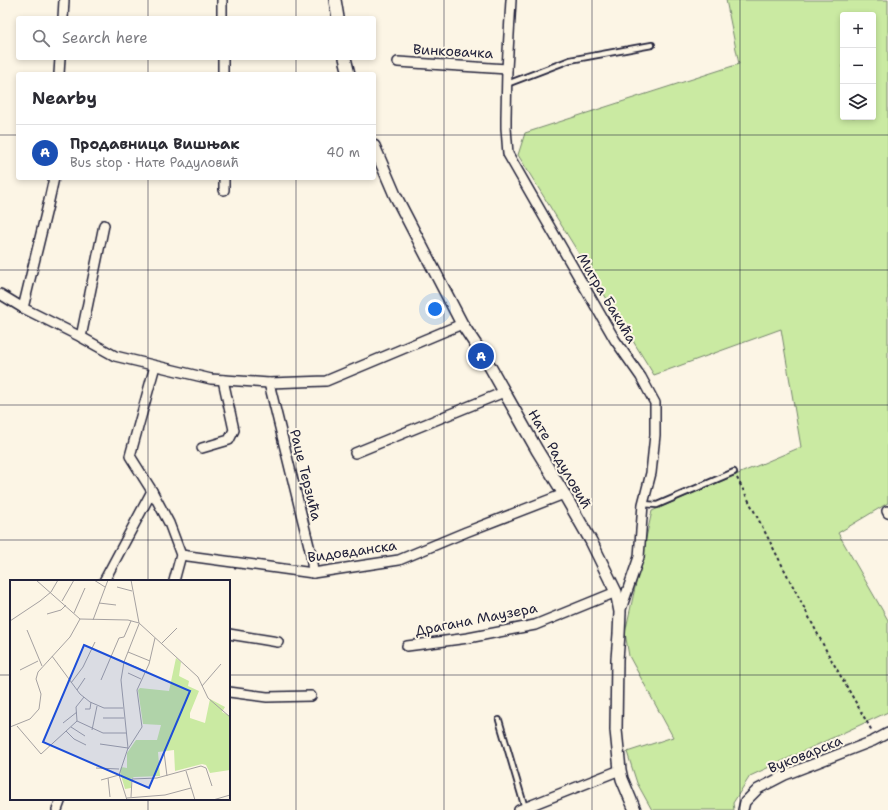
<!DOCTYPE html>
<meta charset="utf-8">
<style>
body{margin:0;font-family:"Shantell Sans",sans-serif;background:#f7f7f7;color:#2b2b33}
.controls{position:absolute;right:12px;top:12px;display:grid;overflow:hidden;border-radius:4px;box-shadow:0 2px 6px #0003}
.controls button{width:36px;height:36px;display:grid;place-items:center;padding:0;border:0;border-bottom:1px solid #e1e1e2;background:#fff;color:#2b2b33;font:20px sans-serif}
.you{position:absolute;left:435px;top:309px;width:14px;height:14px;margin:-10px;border:3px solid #fff;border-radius:50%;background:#1a73e8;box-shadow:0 0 0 6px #1a73e833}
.badge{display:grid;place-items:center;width:26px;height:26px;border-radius:50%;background:#c8321e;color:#fff;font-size:13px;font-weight:700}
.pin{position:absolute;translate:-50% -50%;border:2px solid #fff;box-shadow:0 1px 4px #0006}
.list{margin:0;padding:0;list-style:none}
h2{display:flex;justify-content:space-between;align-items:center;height:52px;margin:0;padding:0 16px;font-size:17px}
h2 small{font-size:13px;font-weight:400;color:#7c7c81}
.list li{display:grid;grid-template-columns:26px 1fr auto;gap:12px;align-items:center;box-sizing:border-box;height:56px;padding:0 16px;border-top:1px solid #e1e1e2}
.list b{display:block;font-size:15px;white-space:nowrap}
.list p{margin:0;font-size:13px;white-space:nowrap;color:#7c7c81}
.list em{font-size:13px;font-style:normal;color:#7c7c81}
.icon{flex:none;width:22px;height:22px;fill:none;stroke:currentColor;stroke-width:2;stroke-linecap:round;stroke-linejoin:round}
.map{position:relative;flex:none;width:888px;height:810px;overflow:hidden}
.search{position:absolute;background:#fff;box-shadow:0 2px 6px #0003;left:16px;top:16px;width:360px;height:44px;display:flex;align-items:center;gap:10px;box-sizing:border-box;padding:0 14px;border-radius:4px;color:#7c7c81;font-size:15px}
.panel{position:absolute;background:#fff;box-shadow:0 2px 6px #0003;left:16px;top:72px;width:360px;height:108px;border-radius:4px}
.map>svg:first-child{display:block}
.green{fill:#caeaa2;stroke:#76866e;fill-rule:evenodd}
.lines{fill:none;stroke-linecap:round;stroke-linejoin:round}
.service-casing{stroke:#22223b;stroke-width:8}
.minor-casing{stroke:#22223b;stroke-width:12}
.tertiary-casing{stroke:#22223b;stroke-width:14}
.path{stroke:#22223b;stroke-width:2;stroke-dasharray:3 3;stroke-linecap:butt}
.service{stroke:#fcf5e5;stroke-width:4.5}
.minor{stroke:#fcf5e5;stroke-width:9}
.tertiary{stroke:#fcf5e5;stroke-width:11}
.grid{fill:none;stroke:#22223b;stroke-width:1;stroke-opacity:0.55}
.labels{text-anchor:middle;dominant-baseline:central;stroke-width:4;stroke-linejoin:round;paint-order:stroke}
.street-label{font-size:14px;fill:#22223b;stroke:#fcf5e5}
.inset-road{fill:none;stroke:#a5a1a1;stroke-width:1}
.view{fill:#1d4ed8;fill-opacity:0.15;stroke:#1d4ed8;stroke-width:2}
.inset-edge{fill:none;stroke:#22223b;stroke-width:2}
</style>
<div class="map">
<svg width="888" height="810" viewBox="0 0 888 810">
<rect width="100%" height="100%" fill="#fcf5e5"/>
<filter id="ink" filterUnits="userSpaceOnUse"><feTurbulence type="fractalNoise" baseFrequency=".025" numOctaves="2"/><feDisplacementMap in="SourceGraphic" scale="8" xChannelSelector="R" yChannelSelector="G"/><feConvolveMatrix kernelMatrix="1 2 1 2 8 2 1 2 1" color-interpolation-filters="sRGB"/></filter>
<g filter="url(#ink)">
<path class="green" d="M726,0H888V503L838,533L888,620V712L750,776L733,803L734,810H652L637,783L627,752L673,737L629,656L625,633L652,511L801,447L781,329L654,375L518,155L525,133L739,64ZM843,15H873V117H843Z"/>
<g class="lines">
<defs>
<g id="service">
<polyline points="507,84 570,60 652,45"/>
<polyline points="643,504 657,505 734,472"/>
<polyline points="499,720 525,808"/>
</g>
<g id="minor">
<polyline points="222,0 222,18"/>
<polyline points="511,0 507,69 506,117 506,128 508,154 543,215 615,340 641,377 655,403 655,435 651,473 643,504 639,557 620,612"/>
<polyline points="63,18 64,0"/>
<polyline points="223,58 223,74"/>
<polyline points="398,62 507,69"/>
<polyline points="59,74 60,58"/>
<polyline points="224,178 224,190"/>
<polyline points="0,294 23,308 81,337 115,356 211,379 269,383 326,381 462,324"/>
<polyline points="23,308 48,205 54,178"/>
<polyline points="81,337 104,225"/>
<polyline points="155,366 130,456 152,491 169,523 181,555 174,581"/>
<polyline points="269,383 311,554 313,573"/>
<polyline points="202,448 229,440 234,430 223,380"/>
<polyline points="355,453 504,392"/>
<polyline points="887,511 888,513"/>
<polyline points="181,555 313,573 399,560 466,532 564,494"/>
<polyline points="104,581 152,491"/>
<polyline points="229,634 278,642"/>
<polyline points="407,646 468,638 535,625 616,592"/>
<polyline points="229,692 267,697 311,696"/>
<polyline points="57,810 61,799"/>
<polyline points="519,810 620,770"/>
<polyline points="743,810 745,802 758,789 785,775 873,741 888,733"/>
</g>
<g id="tertiary">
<polyline points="335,0 338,18"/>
<polyline points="345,58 349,74"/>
<polyline points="374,146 395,195 462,324 488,363 537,450 564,494 591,541 616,592 620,612 619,634 617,659 616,730 620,770 622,779 635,810"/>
</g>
</defs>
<use href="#service" class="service-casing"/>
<use href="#minor" class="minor-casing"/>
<use href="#tertiary" class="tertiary-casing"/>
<polyline class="path" points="737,478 827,652 872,731"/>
<use href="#service" class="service"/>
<use href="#minor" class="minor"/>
<use href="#tertiary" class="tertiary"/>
</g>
</g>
<path class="grid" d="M148,0V18M296,0V18M444,0V810M592,0V810M740,0V810M148,58V74M296,58V74M0,135H18M374,135H888M148,178V581M296,178V810M0,270H888M0,405H888M0,540H888M0,675H11M229,675H888M148,799V810"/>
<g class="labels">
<g class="street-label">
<text transform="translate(453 51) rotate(3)">Винковачка</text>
<text transform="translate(607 298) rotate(59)">Митра Бакића</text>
<text transform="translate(560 459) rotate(60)">Нате Радуловић</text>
<text transform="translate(306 475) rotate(76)">Раце Терзића</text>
<text transform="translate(352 551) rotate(-8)">Видовданска</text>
<text transform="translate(476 619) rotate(-11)">Драгана Маузера</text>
<text transform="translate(805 754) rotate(-22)">Вуковарска</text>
</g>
</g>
<g transform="translate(10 580)">
<rect width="220" height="220" fill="#fcf5e5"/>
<path d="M166,78L171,82L169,96L179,101L178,106L189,111L180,133V138L195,143L200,119L215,127L212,132L220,136V190L200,193L196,185L192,184L165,191L164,170L148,172L150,196L124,197L121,199V208L115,209L110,192L111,187L117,188V173L126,160H147L151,145L133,144L128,110L130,108L159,111Z" fill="#caeaa2"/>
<path class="inset-road" d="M26,0L70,39M84,0L95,7M121,0L129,43M107,7L122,11M52,21L64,0M89,23L106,25M64,33L75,8M37,34L51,30L56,25M70,39L118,40L129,43L188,97L198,118L220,137M83,40L98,0M0,41L30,21L41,12L48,0M17,50L32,86M151,64L167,48M118,72L140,81M42,76L70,114L80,122L94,128H113M114,82L135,91M10,90L28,81M118,93L131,99M91,100L109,58L114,57L121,41M61,103L73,87L85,62M192,106L211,84M67,110L75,98M75,129H80L81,122M93,138H114M67,141L93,153H116M53,143L67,132M7,146L31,174L67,141L66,127L74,117M0,147L20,139L29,129L31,114L26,99L28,92L60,57L70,39M61,147L75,156M82,150L87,126M56,151L64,159L76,165M90,164L118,168M118,169L132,147L127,110L139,84L145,58M154,172L157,196M86,188L109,189M176,191L185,220M98,198L100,217M91,200L109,195M121,217L122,199L147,198L191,186L196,188L202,206M117,218L155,215L181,208M117,220L109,195L118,168L111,100L114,82L129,44M203,220L220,215"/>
<path class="view" d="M74,65L180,111L139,208L33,162Z"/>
<rect width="220" height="220" class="inset-edge"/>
</g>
</svg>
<div class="controls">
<button>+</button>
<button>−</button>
<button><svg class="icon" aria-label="layers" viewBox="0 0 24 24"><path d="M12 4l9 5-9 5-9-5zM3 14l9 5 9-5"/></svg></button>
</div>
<div class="you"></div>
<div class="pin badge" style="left:481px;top:356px;background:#1a4fb4">A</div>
<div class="search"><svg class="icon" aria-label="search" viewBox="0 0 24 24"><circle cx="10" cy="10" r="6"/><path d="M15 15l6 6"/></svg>Search here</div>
<section class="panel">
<h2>Nearby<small></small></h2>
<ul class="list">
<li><span class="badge" style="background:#1a4fb4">A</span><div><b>Продавница Вишњак</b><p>Bus stop · Нате Радуловић</p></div><em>40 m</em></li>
</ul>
</section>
</div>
